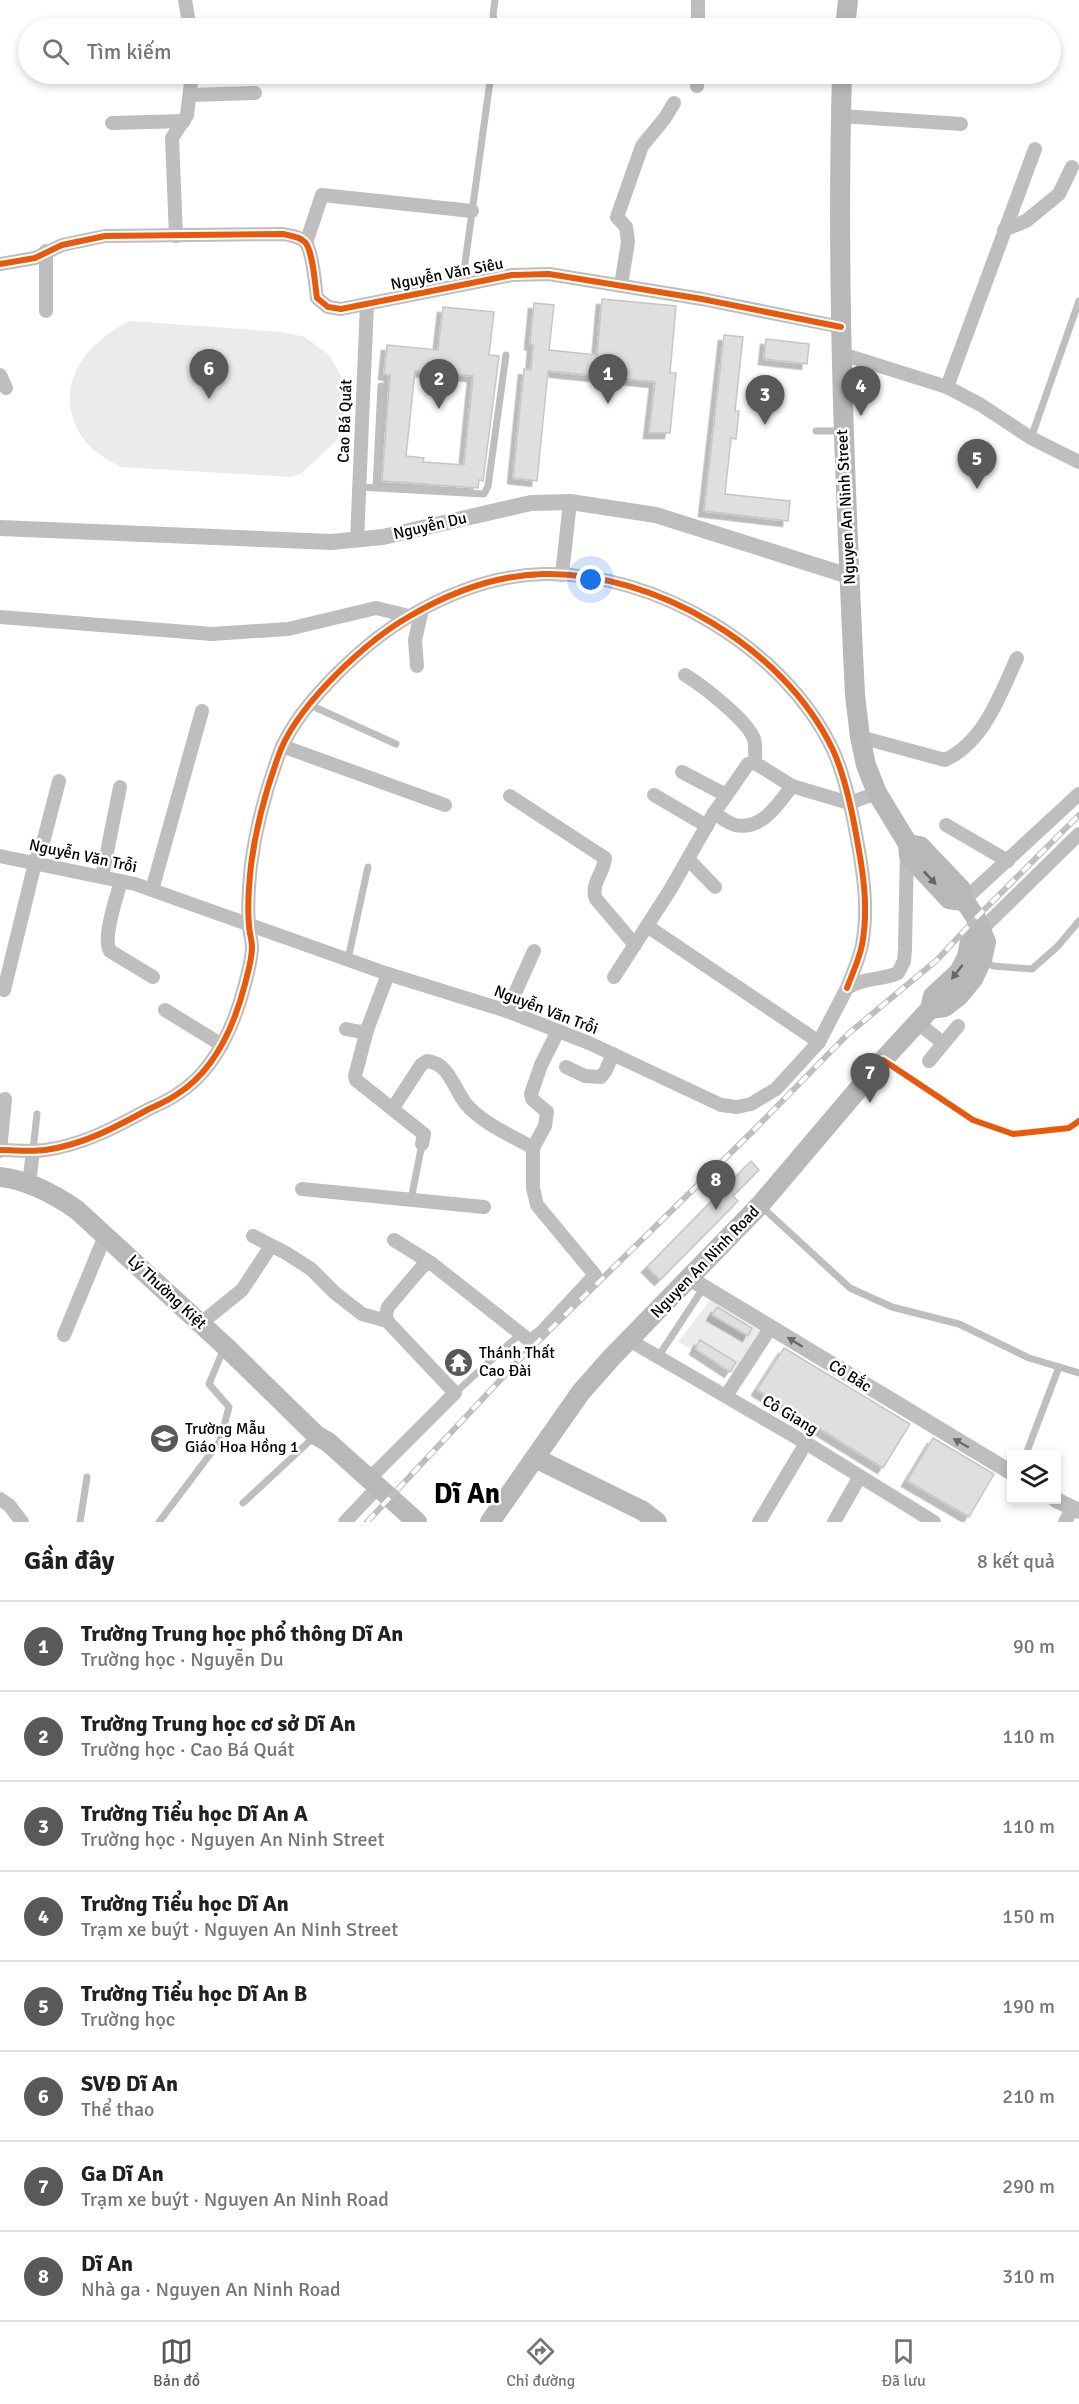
<!DOCTYPE html>
<html lang="vi">
<meta charset="utf-8">
<style>
body{margin:0;font-family:Signika,sans-serif;background:#f2f2f2;color:#202124}
.controls{position:absolute;right:18px;bottom:18px;display:grid;overflow:hidden;border-radius:0px;box-shadow:0 3px 9px #0003}
.controls button{width:54px;height:54px;display:grid;place-items:center;padding:0;border:0;border-bottom:2px solid #e0e0e0;background:#fff;color:#202124;font:30px sans-serif}
.you{position:absolute;left:591px;top:580px;width:21px;height:21px;margin:-15px;border:4px solid #fff;border-radius:50%;background:#1a73e8;box-shadow:0 0 0 9px #1a73e833}
.badge{display:grid;place-items:center;width:39px;height:39px;border-radius:50%;background:#595959;color:#fff;font-size:20px;font-weight:700}
.pin{position:absolute;translate:-50% -50px;filter:drop-shadow(0 2px 3px #0008)}
.pin::after{content:'';position:absolute;top:32px;width:21px;height:18px;background:inherit;clip-path:polygon(0 0,100% 0,50% 100%)}
.list{margin:0;padding:0;list-style:none}
h2{display:flex;justify-content:space-between;align-items:center;height:78px;margin:0;padding:0 24px;font-size:26px}
h2 small{font-size:20px;font-weight:400;color:#757577}
.list li{display:grid;grid-template-columns:39px 1fr auto;gap:18px;align-items:center;box-sizing:border-box;height:90px;padding:0 24px;border-top:2px solid #e0e0e0}
.list b{display:block;font-size:22px;white-space:nowrap}
.list p{margin:0;font-size:20px;white-space:nowrap;color:#757577}
.list em{font-size:20px;font-style:normal;color:#757577}
.icon{flex:none;width:33px;height:33px;fill:none;stroke:currentColor;stroke-width:2;stroke-linecap:round;stroke-linejoin:round}
.map{position:relative;flex:none;width:1079px;height:1522px;overflow:hidden}
.search{position:absolute;background:#fff;box-shadow:0 3px 9px #0003;left:18px;right:18px;top:18px;height:66px;display:flex;align-items:center;gap:15px;box-sizing:border-box;padding:0 21px;border-radius:33px;color:#757577;font-size:22px}
.sheet{height:798px;background:#fff}
nav{display:flex;justify-content:space-around;align-items:center;box-sizing:border-box;height:84px;border-top:2px solid #e0e0e0;background:#fff;font-size:16px;color:#757577}
nav a{display:grid;justify-items:center;gap:3px}
nav .on{color:#595959}
.map>svg:first-child{display:block}
.green{fill:#ebebeb}
.building{fill:#dfdfdf;stroke:#c6c6c6;stroke-width:1.5;fill-rule:evenodd;filter:url(#shadow)}
.lines{fill:none;stroke-linecap:round;stroke-linejoin:round}
.service{stroke:#bebebe;stroke-width:7}
.minor{stroke:#bebebe;stroke-width:14}
.tertiary{stroke:#bebebe;stroke-width:16}
.secondary{stroke:#b8b8b8;stroke-width:20}
.rail-casing{stroke:#bebebe;stroke-width:6}
.rail{stroke:#fff;stroke-width:4;stroke-dasharray:11;stroke-linecap:butt}
.cycleway-casing{stroke:#fff;stroke-width:10}
.cycleway{stroke:#e8590c;stroke-width:6}
.oneway{fill:#656565}
.oneway2{fill:#686868}
.labels{text-anchor:middle;dominant-baseline:central;stroke-width:5;stroke-linejoin:round;paint-order:stroke}
.street-label{font-size:16px;fill:#000;stroke:#fff}
.poi-label{font-size:16px;fill:#000;stroke:#fff;text-anchor:start}
.town-label{font-size:28px;font-weight:bold;fill:#000;stroke:#fff}
</style>
<div class="map">
<svg width="1079" height="1522" viewBox="0 0 1079 1522">
<defs>
<filter id="shadow"><feDropShadow dx="-5.5" dy="5.5" stdDeviation="0" flood-color="#0004"/></filter>
</defs>
<rect width="100%" height="100%" fill="#fff"/>
<g class="green">
<path d="M130,321L282,332L305,337L329,355L342,378L348,403L337,440L302,473L292,477L121,467C104,458 85,447 77,428C54,381 90,340 130,321Z"/>
<polygon points="710,1300 760,1331 733,1373 678,1342"/>
</g>
<g class="building">
<polygon points="602,299 676,306 670,373 676,373 670,433 649,433 655,382 548,371 537,481 513,478 524,369 531,370 533,345 530,344 534,303 554,305 549,350 597,355"/>
<path d="M443,307L494,312L489,355L499,356L483,481L479,480L478,488L382,481L390,375L384,374L387,345L438,350ZM415,371L473,376L464,465L423,462L424,458L406,456Z"/>
<polygon points="724,335 743,337 735,411 739,411 736,439 731,438 725,494 790,501 788,521 704,511"/>
<polygon points="766,339 809,344 807,364 764,359"/>
<polygon points="751,1161 759,1170 733,1196 738,1201 660,1280 647,1267"/>
<polygon points="717,1307 752,1328 748,1336 712,1315"/>
<polygon points="700,1340 736,1362 730,1372 695,1349"/>
<polygon points="784,1348 910,1424 883,1468 757,1390"/>
<polygon points="933,1438 994,1474 969,1517 907,1481"/>
</g>
<g class="lines">
<g class="service">
<polyline points="495,0 493,15 496,28"/>
<polyline points="462,285 491,74"/>
<polyline points="816,431 843,431"/>
<polyline points="1031,438 1079,301"/>
<polyline points="359,487 484,494 488,486 506,355"/>
<polyline points="376,488 381,386"/>
<polyline points="310,705 396,744"/>
<polyline points="348,959 368,867"/>
<polyline points="985,961 993,966 1032,969 1057,947 1079,921"/>
<polyline points="33,1150 37,1114"/>
<polyline points="411,1200 422,1144"/>
<polyline points="762,1207 850,1288 892,1307 959,1324 1029,1358 1079,1373"/>
<polyline points="658,1357 704,1287"/>
<polyline points="455,1393 520,1334"/>
<polyline points="1026,1454 1059,1367"/>
<polyline points="243,1503 314,1437"/>
<polyline points="80,1522 87,1477"/>
<polyline points="159,1522 220,1441 229,1407 209,1384 224,1348"/>
</g>
<g class="minor">
<polyline points="185,0 190,28"/>
<polyline points="698,28 698,0"/>
<polyline points="697,86 697,74"/>
<polyline points="190,95 255,93"/>
<polyline points="841,116 961,124"/>
<polyline points="112,123 184,121"/>
<polyline points="1004,230 1026,221 1059,194 1072,167"/>
<polyline points="176,236 172,138 187,115 192,74"/>
<polyline points="306,243 322,195 472,211"/>
<polyline points="46,251 46,311"/>
<path d="M0,264L35,258L62,245L105,236L283,234C291,236 299,236 305,242C313,251 315,285 317,298L328,307L341,309L512,275L549,274L702,299L841,327"/>
<polyline points="621,285 628,242 626,227 617,217 642,146 665,118 674,103"/>
<polyline points="842,354 947,387 981,405 1031,438 1079,462"/>
<polyline points="0,375 6,388"/>
<polyline points="947,387 1035,149"/>
<polyline points="357,540 367,304"/>
<polyline points="562,575 570,502"/>
<polyline points="0,617 212,634 288,629 376,608 409,616"/>
<polyline points="417,666 415,640 422,610"/>
<path d="M685,675C702,685 748,721 754,739C756,746 755,756 755,763"/>
<path d="M860,737L945,760C984,742 1000,695 1017,658"/>
<polyline points="282,746 445,805"/>
<polyline points="682,772 726,795"/>
<polyline points="654,795 707,826"/>
<path d="M510,796L605,858C604,873 590,884 596,899L635,945"/>
<path d="M714,813C720,817 728,823 735,825C762,831 779,803 792,786"/>
<polyline points="946,825 1008,861"/>
<path d="M0,856L135,884L388,974L507,1011L589,1043L721,1105L737,1107L751,1104L776,1089L819,1042L847,988C862,978 882,980 898,973L904,961L905,949L907,849"/>
<polyline points="688,859 715,887"/>
<polyline points="102,877 120,787"/>
<path d="M121,881C117,896 102,938 110,951L153,977"/>
<polyline points="152,890 202,711"/>
<polyline points="963,901 1079,794"/>
<polyline points="647,926 819,1042"/>
<polyline points="980,931 1079,834"/>
<polyline points="614,977 670,890 714,813 748,764 755,763 792,786 849,803 877,793"/>
<polyline points="4,990 35,863 44,839 59,781"/>
<polyline points="165,1010 222,1045"/>
<polyline points="507,1011 534,951"/>
<polyline points="918,1023 943,1043"/>
<polyline points="346,1029 361,1032 367,1030 388,974"/>
<polyline points="367,1030 355,1076 356,1080 420,1131 424,1134 422,1144"/>
<polyline points="929,1061 958,1026"/>
<polyline points="566,1067 585,1076 601,1077 605,1072 613,1054"/>
<polyline points="533,1148 545,1126 547,1112 532,1099 531,1094 541,1065 558,1031"/>
<path d="M0,1150C15,1150 30,1152 45,1150C83,1145 116,1127 149,1109C158,1105 167,1101 176,1095C215,1071 234,1027 245,984C248,972 252,959 252,947C252,940 249,932 249,925C247,906 249,884 251,865C256,826 267,786 281,749C301,702 366,641 410,616C451,592 497,575 544,574C655,572 783,647 832,748C844,773 851,806 856,834C863,871 869,908 862,945C859,960 852,974 847,988"/>
<polyline points="0,1151 5,1099"/>
<polyline points="29,1185 33,1150"/>
<polyline points="302,1189 484,1207"/>
<polyline points="253,1236 286,1253 311,1269 335,1293 362,1314 387,1321"/>
<polyline points="394,1240 431,1263"/>
<polyline points="200,1324 242,1290 271,1246"/>
<polyline points="64,1335 105,1236"/>
<polyline points="629,1340 806,1443 934,1522"/>
<polyline points="726,1396 771,1327"/>
<path d="M369,1479L455,1393L387,1321L386,1314L388,1307L421,1268L426,1264L431,1263L530,1341L541,1333L595,1275L537,1205L533,1188V1148C511,1135 483,1124 466,1104C454,1089 449,1063 427,1061L421,1065L393,1108"/>
<polyline points="0,1499 9,1505 22,1522"/>
<polyline points="345,1522 378,1487"/>
<polyline points="759,1522 806,1443"/>
<polyline points="834,1522 859,1478"/>
<polyline points="1065,1522 1072,1509"/>
</g>
<g class="tertiary">
<polyline points="0,528 331,542 383,537 531,503 570,502 656,515 849,576"/>
<polyline points="689,1278 1012,1473"/>
<polyline points="1056,1500 1079,1511"/>
</g>
<g class="secondary">
<polyline points="845,28 848,0"/>
<path d="M842,74C836,281 845,488 855,695L860,737L866,765L877,793L908,844L909,856L949,899L963,901L968,906L976,918L986,942L982,960L973,979L959,996L945,1007L930,1009"/>
<polyline points="908,844 920,846 961,889 963,901"/>
<path d="M0,1177C28,1180 54,1194 77,1210L225,1346L316,1435L328,1442L417,1522"/>
<polyline points="535,1458 643,1511 657,1522"/>
<polyline points="490,1522 581,1392 612,1357 760,1205 883,1060 930,1009 933,996 959,972 967,957 970,941 980,931"/>
</g>
<defs>
<polyline id="rail" points="367,1522 519,1360 753,1131 848,1034 937,960 976,918 1079,815"/>
</defs>
<use href="#rail" class="rail-casing"/>
<use href="#rail" class="rail"/>
<defs>
<g id="cycleway">
<path d="M0,264L35,258L62,245L105,236L283,234C291,236 299,236 305,242C313,251 315,285 317,298L328,307L341,309L512,275L549,274L702,299L841,327"/>
<polyline points="883,1060 973,1120 1013,1134 1069,1128 1079,1121"/>
<path d="M0,1150C15,1150 30,1152 45,1150C83,1145 116,1127 149,1109C158,1105 167,1101 176,1095C215,1071 234,1027 245,984C248,972 252,959 252,947C252,940 249,932 249,925C247,906 249,884 251,865C256,826 267,786 281,749C301,702 366,641 410,616C451,592 497,575 544,574C655,572 783,647 832,748C844,773 851,806 856,834C863,871 869,908 862,945C859,960 852,974 847,988"/>
</g>
</defs>
<use href="#cycleway" class="cycleway-casing"/>
<use href="#cycleway" class="cycleway"/>
</g>
<defs><path id="oneway-solid" d="M-6-.8H1V-3.2L6.5 0L1 3.2V.8H-6Z" transform="scale(1.5)"/></defs>
<g class="oneway">
<use href="#oneway-solid" transform="translate(930 878) rotate(47)"/>
<use href="#oneway-solid" transform="translate(957 972) rotate(128)"/>
</g>
<g class="oneway2">
<use href="#oneway-solid" transform="translate(795 1342) rotate(-148)"/>
<use href="#oneway-solid" transform="translate(961 1443) rotate(-150)"/>
</g>
<defs>
<symbol id="temple-disc" viewBox="-11 -11 22 22"><circle r="9.5" fill="#595959" stroke="#fff"/><path d="M0-6L5-2H3V0L6.5 2.5H4V6H1.5V3h-3V6H-4V2.5H-6.5L-3 0V-2H-5Z" fill="#fff"/></symbol>
<symbol id="school-disc" viewBox="-11 -11 22 22"><circle r="9.5" fill="#595959" stroke="#fff"/><path d="M0-5L7-2L0 1L-7-2ZM-4 1L0 2.5L4 1V4Q0 6-4 4Z" fill="#fff"/></symbol>
</defs>
<g fill-rule="evenodd">
<use href="#temple-disc" x="442" y="1346" width="33" height="33"/>
<use href="#school-disc" x="148" y="1422" width="33" height="33"/>
</g>
<g class="labels">
<g class="street-label">
<text transform="translate(447 274) rotate(-11)">Nguyễn Văn Siêu</text>
<text transform="translate(345 421) rotate(-88)">Cao Bá Quát</text>
<text transform="translate(846 507) rotate(-93)">Nguyen An Ninh Street</text>
<text transform="translate(430 526) rotate(-13)">Nguyễn Du</text>
<text transform="translate(83 856) rotate(12)">Nguyễn Văn Trỗi</text>
<text transform="translate(546 1010) rotate(21)">Nguyễn Văn Trỗi</text>
<text transform="translate(705 1262) rotate(-46)">Nguyen An Ninh Road</text>
<text transform="translate(167 1292) rotate(43)">Lý Thường Kiệt</text>
<text transform="translate(850 1376) rotate(32)">Cô Bắc</text>
<text transform="translate(790 1415) rotate(31)">Cô Giang</text>
</g>
<g class="poi-label">
<text x="479" y="1353">Thánh Thất<tspan x="479" dy="18">Cao Đài</tspan></text>
<text x="185" y="1429">Trường Mẫu<tspan x="185" dy="18">Giáo Hoa Hồng 1</tspan></text>
</g>
<g class="town-label">
<text x="467" y="1494">Dĩ An</text>
</g>
</g>
</svg>
<div class="controls">
<button><svg class="icon" aria-label="layers" viewBox="0 0 24 24"><path d="M12 4l9 5-9 5-9-5zM3 14l9 5 9-5"/></svg></button>
</div>
<div class="you"></div>
<div class="pin badge" style="left:608px;top:404px">1</div>
<div class="pin badge" style="left:439px;top:409px">2</div>
<div class="pin badge" style="left:765px;top:425px">3</div>
<div class="pin badge" style="left:861px;top:416px">4</div>
<div class="pin badge" style="left:977px;top:489px">5</div>
<div class="pin badge" style="left:209px;top:399px">6</div>
<div class="pin badge" style="left:870px;top:1103px">7</div>
<div class="pin badge" style="left:716px;top:1210px">8</div>
<div class="search"><svg class="icon" aria-label="search" viewBox="0 0 24 24"><circle cx="10" cy="10" r="6"/><path d="M15 15l6 6"/></svg>Tìm kiếm</div>
</div>
<section class="sheet">
<h2>Gần đây<small>8 kết quả</small></h2>
<ul class="list">
<li><span class="badge">1</span><div><b>Trường Trung học phổ thông Dĩ An</b><p>Trường học · Nguyễn Du</p></div><em>90 m</em></li>
<li><span class="badge">2</span><div><b>Trường Trung học cơ sở Dĩ An</b><p>Trường học · Cao Bá Quát</p></div><em>110 m</em></li>
<li><span class="badge">3</span><div><b>Trường Tiểu học Dĩ An A</b><p>Trường học · Nguyen An Ninh Street</p></div><em>110 m</em></li>
<li><span class="badge">4</span><div><b>Trường Tiểu học Dĩ An</b><p>Trạm xe buýt · Nguyen An Ninh Street</p></div><em>150 m</em></li>
<li><span class="badge">5</span><div><b>Trường Tiểu học Dĩ An B</b><p>Trường học</p></div><em>190 m</em></li>
<li><span class="badge">6</span><div><b>SVĐ Dĩ An</b><p>Thể thao</p></div><em>210 m</em></li>
<li><span class="badge">7</span><div><b>Ga Dĩ An</b><p>Trạm xe buýt · Nguyen An Ninh Road</p></div><em>290 m</em></li>
<li><span class="badge">8</span><div><b>Dĩ An</b><p>Nhà ga · Nguyen An Ninh Road</p></div><em>310 m</em></li>
</ul>
</section>
<nav>
<a class="on"><svg class="icon" aria-label="map" viewBox="0 0 24 24"><path d="M3 6l6-2 6 2 6-2v14l-6 2-6-2-6 2zM9 4v14M15 6v14"/></svg>Bản đồ</a>
<a><svg class="icon" aria-label="directions" viewBox="0 0 24 24"><path d="M12 3l9 9-9 9-9-9zM9 14v-3h6M13 9l2 2-2 2"/></svg>Chỉ đường</a>
<a><svg class="icon" aria-label="saved" viewBox="0 0 24 24"><path d="M7 4h10v16l-5-4-5 4z"/></svg>Đã lưu</a>
</nav>
